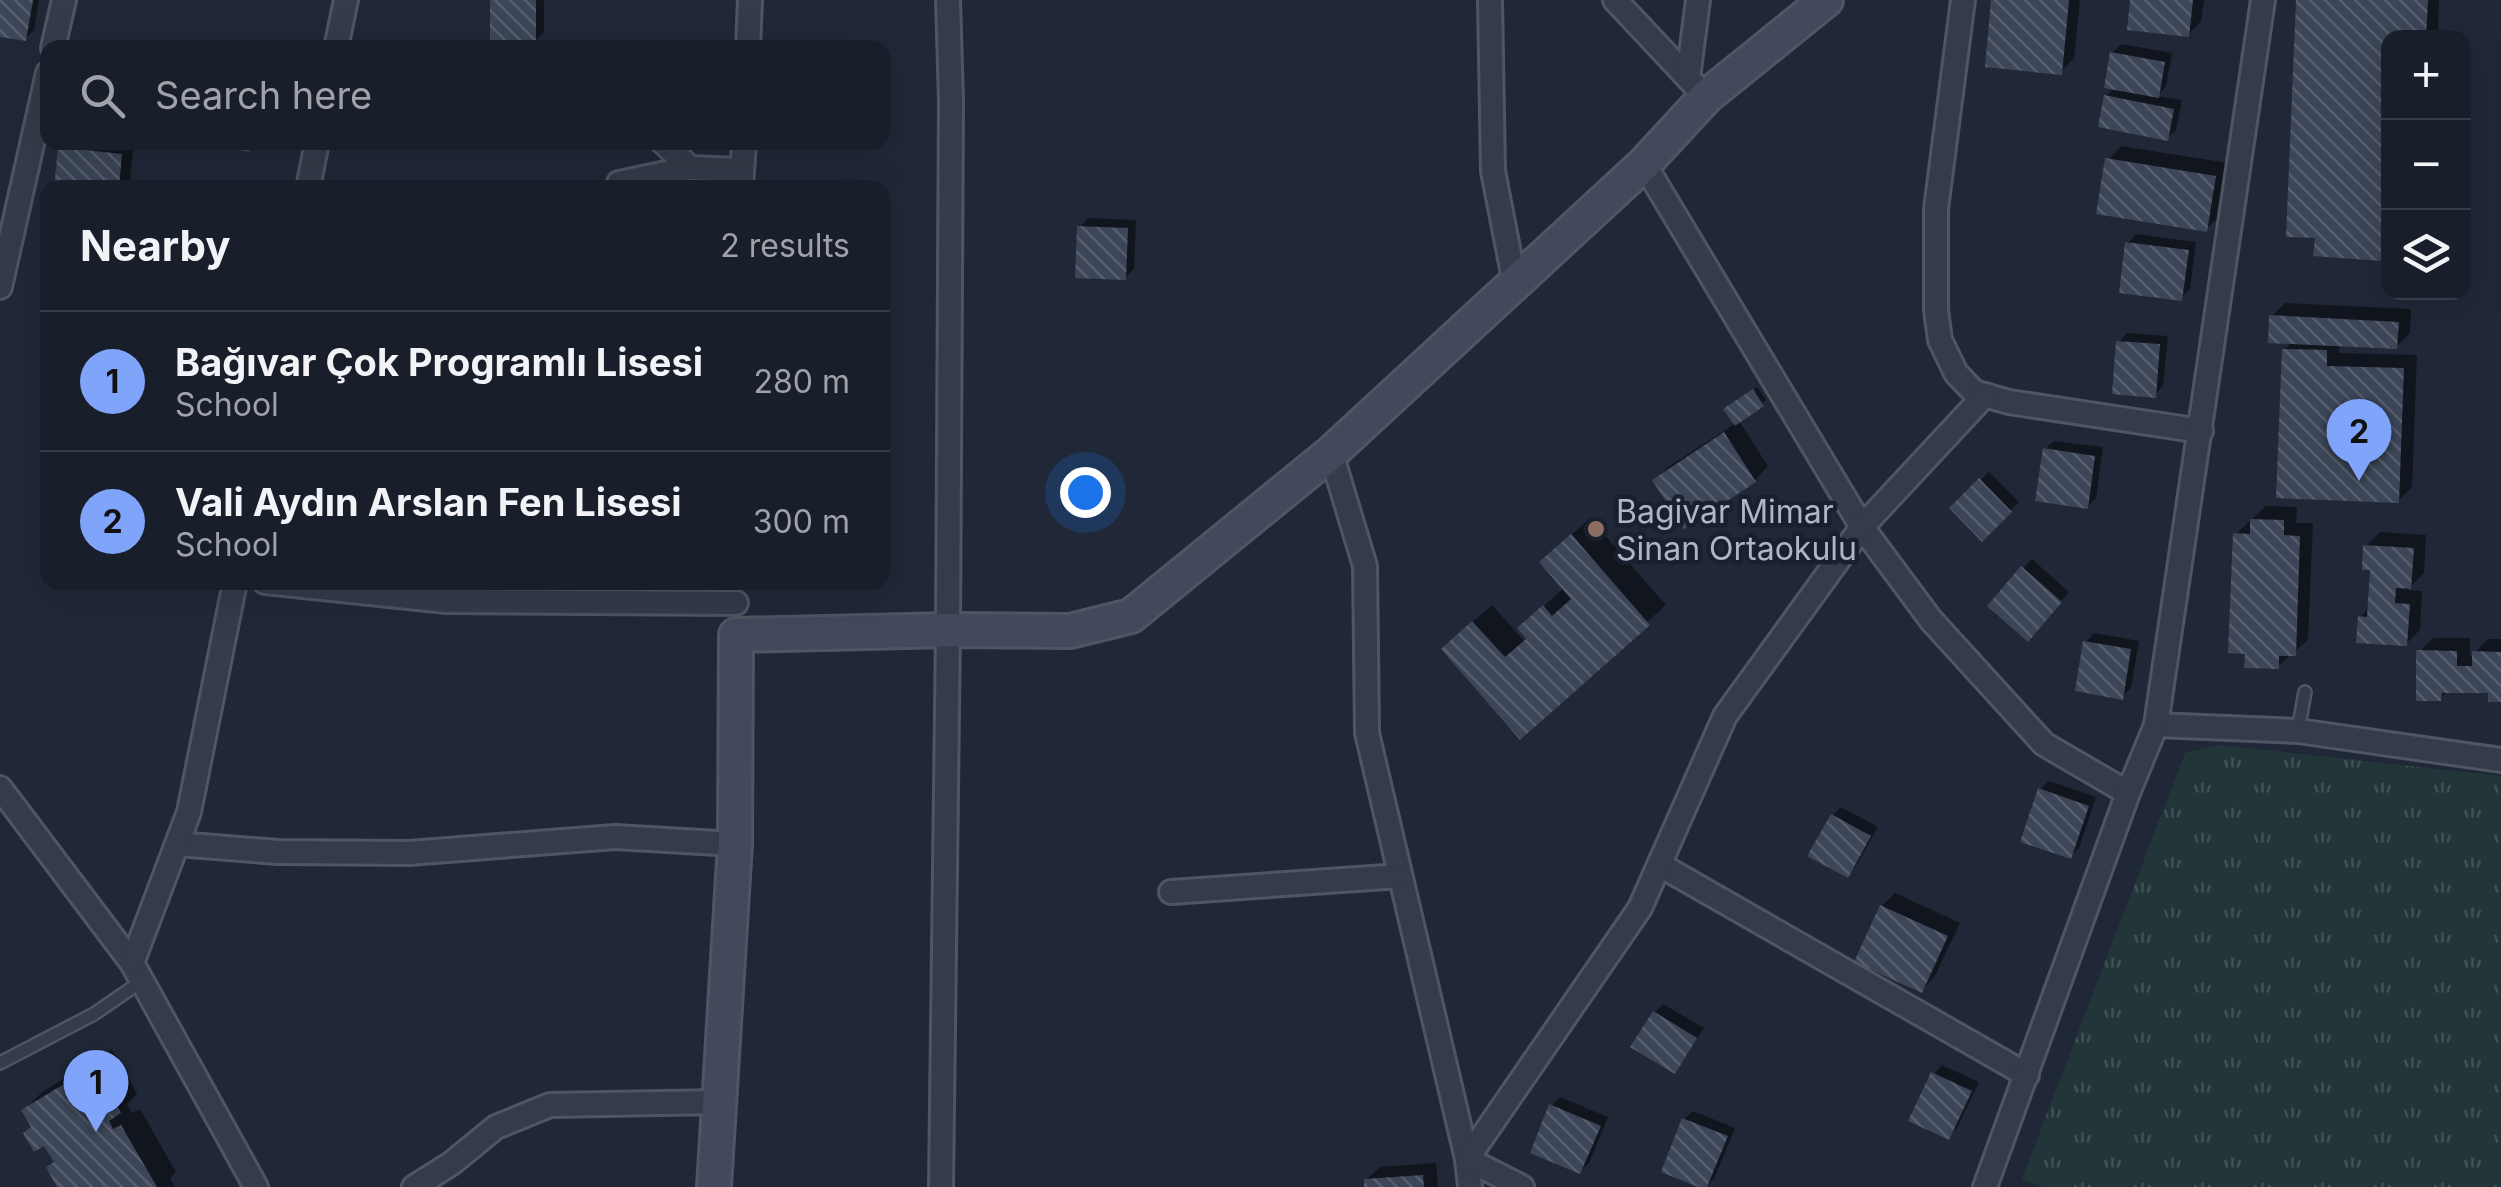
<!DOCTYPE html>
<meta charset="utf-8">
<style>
body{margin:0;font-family:Inter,sans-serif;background:#212732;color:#f1f3f6}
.controls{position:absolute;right:30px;top:30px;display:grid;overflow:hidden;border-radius:20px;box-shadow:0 10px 40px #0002}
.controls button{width:90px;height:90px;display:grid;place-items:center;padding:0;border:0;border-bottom:2px solid #363c47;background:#181e2a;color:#f1f3f6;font:50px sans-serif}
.you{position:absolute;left:1085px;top:492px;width:35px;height:35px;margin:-25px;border:8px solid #fff;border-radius:50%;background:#1a73e8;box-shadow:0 0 0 15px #1a73e833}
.badge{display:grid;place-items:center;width:65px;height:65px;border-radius:50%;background:#80a4f9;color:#111;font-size:32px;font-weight:700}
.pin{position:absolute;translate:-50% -82px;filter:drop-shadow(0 2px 5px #0008)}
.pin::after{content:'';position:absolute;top:52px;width:35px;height:30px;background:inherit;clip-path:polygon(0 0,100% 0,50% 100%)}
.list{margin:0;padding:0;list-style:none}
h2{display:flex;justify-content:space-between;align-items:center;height:130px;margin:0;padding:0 40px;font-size:42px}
h2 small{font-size:32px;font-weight:400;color:#9fa2a8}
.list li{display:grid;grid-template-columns:65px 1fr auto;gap:30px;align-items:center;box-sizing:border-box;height:140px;padding:0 40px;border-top:2px solid #363c47}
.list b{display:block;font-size:38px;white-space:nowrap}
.list p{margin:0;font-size:32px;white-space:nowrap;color:#9fa2a8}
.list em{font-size:32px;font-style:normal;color:#9fa2a8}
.icon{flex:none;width:55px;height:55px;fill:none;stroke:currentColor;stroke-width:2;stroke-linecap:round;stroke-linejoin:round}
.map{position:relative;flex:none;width:2501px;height:1187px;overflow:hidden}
.search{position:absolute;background:#181e2a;box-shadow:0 10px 40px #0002;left:40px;top:40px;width:850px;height:110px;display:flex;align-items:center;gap:25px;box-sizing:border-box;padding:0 35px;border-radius:20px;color:#9fa2a8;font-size:38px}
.panel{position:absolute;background:#181e2a;box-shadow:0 10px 40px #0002;left:40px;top:180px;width:850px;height:410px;border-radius:20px}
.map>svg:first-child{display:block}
.park{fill:url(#park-tufts)}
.shadow{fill:#0007}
.building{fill:url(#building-back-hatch)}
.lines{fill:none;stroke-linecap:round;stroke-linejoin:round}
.lane-casing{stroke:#4e5563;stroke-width:16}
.street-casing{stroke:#4e5563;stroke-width:28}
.secondary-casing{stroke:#4e5563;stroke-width:38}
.lane{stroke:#343b49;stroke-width:11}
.street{stroke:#343b49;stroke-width:22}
.secondary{stroke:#42495c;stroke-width:32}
.education-dot{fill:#8d6e63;stroke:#19202d;stroke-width:4}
.labels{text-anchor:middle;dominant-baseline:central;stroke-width:9;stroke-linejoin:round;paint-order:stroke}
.poi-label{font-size:32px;fill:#aeb5c5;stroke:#19202d;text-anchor:start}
</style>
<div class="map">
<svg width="2501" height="1187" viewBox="0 0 2501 1187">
<defs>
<pattern id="park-tufts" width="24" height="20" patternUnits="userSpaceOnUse" patternTransform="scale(2.5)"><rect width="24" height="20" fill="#223539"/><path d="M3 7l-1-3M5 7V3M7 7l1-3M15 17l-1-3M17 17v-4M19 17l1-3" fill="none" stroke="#405054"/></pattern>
<pattern id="building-back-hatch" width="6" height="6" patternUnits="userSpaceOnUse" patternTransform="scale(2.5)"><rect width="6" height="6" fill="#3c4658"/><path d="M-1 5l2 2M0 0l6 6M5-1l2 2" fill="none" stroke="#565e6e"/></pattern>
</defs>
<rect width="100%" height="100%" fill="#202838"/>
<polygon class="park" points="2219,745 2501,776 2501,1187 2043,1187 2022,1179 2185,753"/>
<g class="shadow">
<polygon points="0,0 39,0 34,30 25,39 0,34"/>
<polygon points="493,0 544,0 544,32 535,41"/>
<polygon points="1994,0 2080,0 2074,58 2061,72"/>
<polygon points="2133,0 2204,0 2201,21 2188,35"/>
<polygon points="2299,0 2439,0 2438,37 2440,38 2388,38 2388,250 2381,258"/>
<polygon points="2121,44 2172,53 2166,86 2157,96 2182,100 2176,130 2167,138 2106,96 2115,87 2112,53"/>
<polygon points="66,142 134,142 129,188 56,188 60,148"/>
<polygon points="2121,146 2228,163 2220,216 2206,229 2108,160"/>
<polygon points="1088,218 1136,220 1134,269 1125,278 1080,227"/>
<polygon points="2136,234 2196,242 2190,289 2181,298 2128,243"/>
<polygon points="2285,303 2411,309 2410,333 2396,347 2340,344 2339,353 2417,355 2412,487 2398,501 2284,350 2292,342 2272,316"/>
<polygon points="2127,333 2168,336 2163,386 2155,395 2119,342"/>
<polygon points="1757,387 1766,400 1739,421 1768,466 1755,480 1685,526 1655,480 1668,467 1736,423 1730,406"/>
<polygon points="2054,441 2103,447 2096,498 2087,507 2045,449"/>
<polygon points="1989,472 2019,502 1982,538 1952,508"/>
<polygon points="2266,506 2297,507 2296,523 2313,523 2308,640 2278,666 2236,534"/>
<polygon points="1590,518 1666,605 1520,736 1462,631 1492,605 1524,641 1538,611 1564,588 1560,545"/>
<polygon points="2380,532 2426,535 2424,573 2407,590 2422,591 2420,630 2406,644 2360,617 2370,607 2373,568 2366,546"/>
<polygon points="2032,559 2069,592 2036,630 1990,605"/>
<polygon points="2094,633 2139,641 2131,688 2122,697 2086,642"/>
<polygon points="2433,638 2470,638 2470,657 2488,639 2501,639 2501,700 2491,691 2449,690 2440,699 2419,652"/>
<polygon points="2049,781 2096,797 2079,848 2070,856 2040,789"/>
<polygon points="1841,807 1878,827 1856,866 1847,875 1833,815"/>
<polygon points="1895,893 1960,923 1935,976 1922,990 1882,906"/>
<polygon points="1663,1004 1704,1028 1674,1071 1655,1012"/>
<polygon points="112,1050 137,1094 127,1104 132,1113 140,1109 176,1172 170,1178 175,1187 60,1187 56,1160 24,1110 42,1092"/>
<polygon points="1942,1065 1979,1082 1957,1128 1948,1137 1934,1074"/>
<polygon points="1560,1097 1608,1117 1589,1163 1580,1171 1552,1106"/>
<polygon points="1693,1111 1735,1128 1714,1179 1706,1187 1684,1119"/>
<polygon points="1436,1163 1438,1187 1367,1187 1366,1180 1380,1167"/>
</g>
<g class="building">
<polygon points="0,0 33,0 26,41 0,37"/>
<rect x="490" y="0" width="46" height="43"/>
<polygon points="1991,0 2069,0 2062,75 1985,67"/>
<polygon points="2130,0 2193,0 2189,37 2127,30"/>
<polygon points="2296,0 2428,0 2426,38 2388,38 2388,242 2383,241 2382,261 2313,256 2315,238 2286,237"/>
<polygon points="2110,52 2165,62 2159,98 2104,88"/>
<polygon points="2104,95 2174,109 2168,141 2098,127"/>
<polygon points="199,142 250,142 249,152"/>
<polygon points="58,147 122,154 119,188 54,188"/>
<polygon points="2105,158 2216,176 2207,232 2096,214"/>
<polygon points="1077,226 1128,228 1126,280 1075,278"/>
<polygon points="2125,242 2189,250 2182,301 2119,293"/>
<polygon points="2269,315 2399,322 2397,349 2268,343"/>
<polygon points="2116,341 2160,344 2156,398 2112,394"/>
<polygon points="2282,349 2327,350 2327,366 2404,368 2399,503 2276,498"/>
<polygon points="1753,389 1764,406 1735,426 1723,409"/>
<polygon points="1724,432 1756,482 1684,529 1652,480"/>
<polygon points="2043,448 2095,456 2088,509 2035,501"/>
<polygon points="1979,478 2012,512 1982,542 1949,508"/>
<polygon points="2250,519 2284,520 2284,535 2300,536 2296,656 2279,656 2279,669 2244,668 2245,654 2228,653 2233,533 2250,534"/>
<polygon points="1571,534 1650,625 1520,740 1441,649 1472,621 1505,657 1526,639 1517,628 1543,605 1552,616 1571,599 1539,562"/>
<polygon points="2363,545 2414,548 2411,589 2396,588 2395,603 2410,604 2407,646 2356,643 2358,616 2367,617 2370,570 2362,570"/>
<polygon points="2021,566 2062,602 2028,642 1987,606"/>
<polygon points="2083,641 2131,649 2123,700 2075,691"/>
<polygon points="2416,650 2457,651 2457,666 2472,666 2472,651 2501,652 2501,702 2488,702 2488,693 2442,693 2441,701 2416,701"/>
<polygon points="2038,788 2089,806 2071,859 2020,842"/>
<polygon points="1831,814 1871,836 1848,878 1807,856"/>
<polygon points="1880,905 1948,936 1922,993 1854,962"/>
<polygon points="1653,1011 1697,1038 1675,1074 1630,1047"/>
<polygon points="94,1066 121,1113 109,1121 113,1129 121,1125 157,1187 57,1187 46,1167 54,1162 44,1146 34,1152 23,1133 31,1127 21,1110"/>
<polygon points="1931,1072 1972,1091 1949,1140 1908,1121"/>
<polygon points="1549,1104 1601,1126 1580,1174 1530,1153"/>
<polygon points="1682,1118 1728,1136 1707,1187 1698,1187 1661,1172"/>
<polygon points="1423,1175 1424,1187 1364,1187 1364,1179"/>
</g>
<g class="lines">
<defs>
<g id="lane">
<polyline points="2298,731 2305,692"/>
<polyline points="0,1063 94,1014 142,981"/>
</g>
<g id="street">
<polyline points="1490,0 1493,171 1515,284"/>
<polyline points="1615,0 1706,97"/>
<polyline points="1963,0 1936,209 1936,310 1940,340 1956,373 1974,392 2009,402 2201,431"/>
<polyline points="53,48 64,0"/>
<polyline points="336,48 346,0"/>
<polyline points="748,48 750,0"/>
<polyline points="1688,78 1698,0"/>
<polyline points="663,142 690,168"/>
<polyline points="1644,164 1862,527 1931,620 2044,744 2128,793"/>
<polyline points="619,183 690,168 742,170"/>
<polyline points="308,188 317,142"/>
<polyline points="741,188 744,142"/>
<polyline points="0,287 48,73"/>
<polyline points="1331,453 1365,566 1367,733 1467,1159 1470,1187"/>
<polyline points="265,582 446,601 736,603"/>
<polyline points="2156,725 2298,731 2501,760"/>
<polyline points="0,788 132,963 256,1187"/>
<polyline points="177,844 278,852 409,853 615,837 735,844"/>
<polyline points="1660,865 2027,1075"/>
<polyline points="1171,892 1400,876"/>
<polyline points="132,963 189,812 235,582"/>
<polyline points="414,1187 452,1163 496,1127 550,1105 720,1102"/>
<polyline points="941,1187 948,630 951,101 948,0"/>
<polyline points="1522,1187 1467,1159 1640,908 1725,716 1862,527 1985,395"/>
<polyline points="1985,1187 2128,793 2156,725 2263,0"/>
</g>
<polyline id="secondary" points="714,1187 735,844 736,635 948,630 1070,631 1131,616 1331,453 1644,164 1706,97 1826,0"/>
</defs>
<use href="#lane" class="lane-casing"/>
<use href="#street" class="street-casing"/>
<use href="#secondary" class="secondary-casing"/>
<use href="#lane" class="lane"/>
<use href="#street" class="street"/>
<use href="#secondary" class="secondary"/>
</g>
<circle class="education-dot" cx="1596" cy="529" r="10"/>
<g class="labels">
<g class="poi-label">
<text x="1616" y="511">Bagivar Mimar<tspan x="1616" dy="37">Sinan Ortaokulu</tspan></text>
</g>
</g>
</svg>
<div class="controls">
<button>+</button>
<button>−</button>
<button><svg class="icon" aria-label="layers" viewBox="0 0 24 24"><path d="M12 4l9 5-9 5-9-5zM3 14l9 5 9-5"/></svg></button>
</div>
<div class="you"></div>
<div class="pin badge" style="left:96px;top:1132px">1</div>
<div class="pin badge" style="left:2359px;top:481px">2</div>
<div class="search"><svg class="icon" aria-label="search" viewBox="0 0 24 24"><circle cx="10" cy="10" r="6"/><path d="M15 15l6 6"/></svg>Search here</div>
<section class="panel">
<h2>Nearby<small>2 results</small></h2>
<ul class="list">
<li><span class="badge">1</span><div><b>Bağıvar Çok Programlı Lisesi</b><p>School</p></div><em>280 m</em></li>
<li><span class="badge">2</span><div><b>Vali Aydın Arslan Fen Lisesi</b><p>School</p></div><em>300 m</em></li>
</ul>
</section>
</div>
